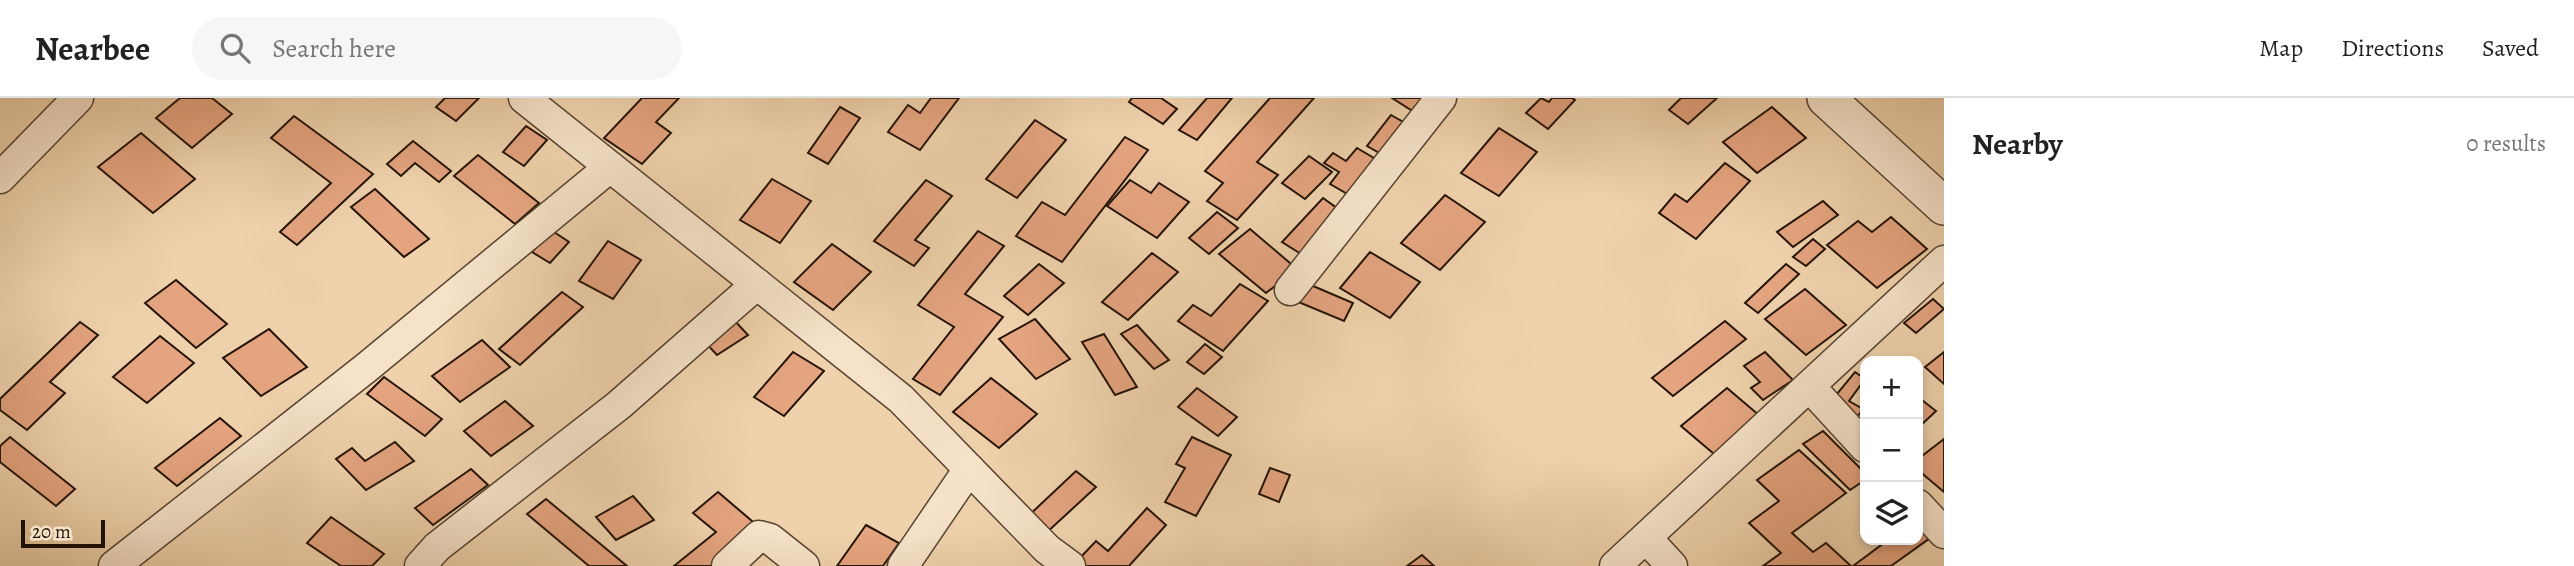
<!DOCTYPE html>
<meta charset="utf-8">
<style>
body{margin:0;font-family:Alegreya,serif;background:#f6f6f6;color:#222}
.controls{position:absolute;right:21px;bottom:21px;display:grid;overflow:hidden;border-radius:14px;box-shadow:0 4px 10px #0003}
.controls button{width:63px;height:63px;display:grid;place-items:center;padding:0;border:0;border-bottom:2px solid #e0e0e0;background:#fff;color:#222;font:35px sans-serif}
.scale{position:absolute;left:21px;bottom:18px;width:84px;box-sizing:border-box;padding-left:7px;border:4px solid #231306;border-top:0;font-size:19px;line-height:24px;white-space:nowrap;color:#231306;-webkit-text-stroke:5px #f5e2c9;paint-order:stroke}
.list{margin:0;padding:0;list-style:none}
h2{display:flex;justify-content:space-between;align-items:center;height:91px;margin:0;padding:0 28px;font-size:30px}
h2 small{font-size:23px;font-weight:400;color:#767676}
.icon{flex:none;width:38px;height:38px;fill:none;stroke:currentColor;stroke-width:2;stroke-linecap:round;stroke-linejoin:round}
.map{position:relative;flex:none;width:1944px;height:468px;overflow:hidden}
header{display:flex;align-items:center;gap:42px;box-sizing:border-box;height:98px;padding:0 35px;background:#fff;border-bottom:2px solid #e0e0e0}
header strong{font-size:33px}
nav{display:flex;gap:38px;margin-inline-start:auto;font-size:24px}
.search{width:490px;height:63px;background:#f6f6f6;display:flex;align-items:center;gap:18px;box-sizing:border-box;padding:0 24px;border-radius:38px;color:#767676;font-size:26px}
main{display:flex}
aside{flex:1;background:#fff}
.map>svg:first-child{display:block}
.building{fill:#e4a47f;stroke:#231306;stroke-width:2}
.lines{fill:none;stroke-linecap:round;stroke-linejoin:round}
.minor-casing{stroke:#564330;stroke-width:33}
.tertiary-casing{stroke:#564330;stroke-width:40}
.minor{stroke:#f5e2c9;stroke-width:30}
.tertiary{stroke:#f5e2c9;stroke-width:37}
</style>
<header>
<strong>Nearbee</strong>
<div class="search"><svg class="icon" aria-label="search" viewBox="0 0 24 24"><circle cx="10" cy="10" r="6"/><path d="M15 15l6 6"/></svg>Search here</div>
<nav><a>Map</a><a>Directions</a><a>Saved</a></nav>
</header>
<main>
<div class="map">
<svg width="1944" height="468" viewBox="0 0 1944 468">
<rect width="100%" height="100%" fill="#efd2ac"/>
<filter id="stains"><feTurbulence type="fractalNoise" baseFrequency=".00286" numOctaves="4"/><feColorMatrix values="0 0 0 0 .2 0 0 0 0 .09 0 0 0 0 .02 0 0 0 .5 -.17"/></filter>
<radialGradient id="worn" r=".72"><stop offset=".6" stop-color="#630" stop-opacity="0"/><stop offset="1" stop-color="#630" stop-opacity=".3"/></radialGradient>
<g class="building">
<polygon points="180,0 212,0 232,16 192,50 156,20"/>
<polygon points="445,0 479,0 456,23 436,9"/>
<polygon points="642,0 679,0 656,24 671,35 642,66 604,40"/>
<polygon points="931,0 959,0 920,52 888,34 908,7 920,15"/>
<polygon points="1132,0 1161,0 1177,11 1163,26 1129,4"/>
<polygon points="1207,0 1232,0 1197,42 1179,32"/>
<polygon points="1270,0 1314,0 1257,64 1278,77 1237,122 1207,103 1223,85 1205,73"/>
<polygon points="1392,0 1427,0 1414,14"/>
<polygon points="1541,0 1549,4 1552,0 1572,0 1575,2 1548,31 1526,15"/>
<polygon points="1681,0 1717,0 1688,26 1669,12"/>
<polygon points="840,9 860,20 828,66 808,55"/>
<polygon points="1772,9 1806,40 1757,75 1723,44"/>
<polygon points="1391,17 1414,30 1390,61 1367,48"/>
<polygon points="294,18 373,76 297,147 280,134 331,85 271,40"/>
<polygon points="1035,22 1066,42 1017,100 986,81"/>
<polygon points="526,28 547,42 524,68 503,54"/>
<polygon points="1499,30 1537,54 1499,98 1461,75"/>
<polygon points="141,35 195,81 153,115 98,69"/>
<polygon points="1125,39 1148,52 1062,164 1016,138 1042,104 1065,117"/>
<polygon points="413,43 451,73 439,84 415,65 401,78 387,66"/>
<polygon points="1357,50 1379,63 1351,98 1330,86 1339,74 1324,65 1333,55 1346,63"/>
<polygon points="478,57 539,105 515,126 454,78"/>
<polygon points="1309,58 1332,74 1305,101 1282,85"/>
<polygon points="1725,65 1750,83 1696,141 1659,115 1675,96 1687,104"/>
<polygon points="772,81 811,103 780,145 740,122"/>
<polygon points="926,82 952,98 915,142 929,150 914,168 874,143"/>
<polygon points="1130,82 1151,95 1159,85 1189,104 1157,140 1107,108"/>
<polygon points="375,91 429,141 404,159 351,109"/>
<polygon points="1445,97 1485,124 1440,172 1401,145"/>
<polygon points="1323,100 1341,113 1301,156 1282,144"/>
<polygon points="1823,103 1838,117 1793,149 1777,134"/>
<polygon points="1217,114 1238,130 1209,156 1189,140"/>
<polygon points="1891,119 1927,151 1877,190 1827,147 1858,123 1872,134"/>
<polygon points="1250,131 1297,171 1266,195 1219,156"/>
<polygon points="551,132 569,144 550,165 532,154"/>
<polygon points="978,133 1004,148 965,196 1003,219 940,297 913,281 954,229 918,207"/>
<polygon points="1813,141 1825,151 1806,168 1793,159"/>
<polygon points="608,143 641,162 613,201 579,183"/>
<polygon points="832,146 871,174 833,212 794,184"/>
<polygon points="1370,154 1420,184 1390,220 1340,190"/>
<polygon points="1152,155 1178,174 1128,222 1102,204"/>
<polygon points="1039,166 1064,185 1028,217 1004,198"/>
<polygon points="1786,166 1799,176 1758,215 1745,205"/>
<polygon points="176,182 227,226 196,250 145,205"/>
<polygon points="1306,185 1353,205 1344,223 1296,203"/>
<polygon points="1240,186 1268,203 1223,253 1178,223 1193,207 1211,218"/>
<polygon points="1805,191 1846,227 1806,257 1765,221"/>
<polygon points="562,194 583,209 520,267 499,251"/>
<polygon points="1933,201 1944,211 1916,235 1904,225"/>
<polygon points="733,221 748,237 717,257 702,241"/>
<polygon points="1035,221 1070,261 1036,281 999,241"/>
<polygon points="1725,223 1746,241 1673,298 1652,280"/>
<polygon points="80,224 98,237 50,284 65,295 27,332 0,312 0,301"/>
<polygon points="1137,227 1169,262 1154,271 1121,236"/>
<polygon points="269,231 307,269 261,298 223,260"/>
<polygon points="1104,236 1137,289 1115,297 1082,244"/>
<polygon points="160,238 194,265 147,305 113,279"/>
<polygon points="482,242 510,269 460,304 432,278"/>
<polygon points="1205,246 1222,259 1204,276 1187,264"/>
<polygon points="793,254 824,273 784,318 754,299"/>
<polygon points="1765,254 1793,282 1763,302 1751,290 1760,284 1744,268"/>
<polygon points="1944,254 1944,286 1925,269"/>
<polygon points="1855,274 1865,281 1849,303 1863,311 1858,318 1832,302"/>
<polygon points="384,279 442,321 425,338 367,296"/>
<polygon points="991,280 1037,316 999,350 953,314"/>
<polygon points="1197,290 1237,319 1218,338 1178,309"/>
<polygon points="1727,290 1760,318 1714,356 1681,328"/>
<polygon points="1918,299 1936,313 1918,330"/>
<polygon points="505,303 533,328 491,358 464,333"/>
<polygon points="220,320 241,338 177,388 155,370"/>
<polygon points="1823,333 1865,375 1865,382 1850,392 1803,346"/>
<polygon points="10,339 75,391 56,408 0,364 0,348"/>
<polygon points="1192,339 1231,357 1196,418 1165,404 1185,370 1176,366"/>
<polygon points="1944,341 1944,394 1918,372 1918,361"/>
<polygon points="395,344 414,363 366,392 336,361 352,350 365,363"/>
<polygon points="1799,352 1846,395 1792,435 1813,454 1826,445 1851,468 1763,468 1781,455 1749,425 1779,403 1757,382"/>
<polygon points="1270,370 1290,377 1279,404 1259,396"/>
<polygon points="471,371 488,387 433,427 415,410"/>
<polygon points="1076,373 1096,389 1044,437 1024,422"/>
<polygon points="718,394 759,429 711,468 674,468 716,434 693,415"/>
<polygon points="633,398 654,422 616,442 596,419"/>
<polygon points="546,401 627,468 589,468 527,416"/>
<polygon points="1147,410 1166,427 1129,468 1085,468 1078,462 1096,443 1108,453"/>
<polygon points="331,419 384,456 372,468 341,468 307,445"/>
<polygon points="866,427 899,445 883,468 837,468"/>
<polygon points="1918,428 1930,440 1891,468 1853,468 1888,442 1918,442"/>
<polygon points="1422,457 1434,468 1407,468"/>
</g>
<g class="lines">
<defs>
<g id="minor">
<polyline points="524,0 901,301 1047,451 1070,468"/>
<polyline points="0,80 78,0"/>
<polyline points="1290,192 1441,0"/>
<polyline points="1810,289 1865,349"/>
<polyline points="1918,407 1944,435"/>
<polyline points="1647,441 1672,468"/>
<polyline points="114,468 366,270 610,69"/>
<polyline points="420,468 437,449 619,307 757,186"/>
<polyline points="727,468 759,438 770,441 804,468"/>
<polyline points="903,468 969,371"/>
<polyline points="1615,468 1944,163"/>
</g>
<polyline id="tertiary" points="1826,0 1944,108"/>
</defs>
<use href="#minor" class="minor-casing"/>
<use href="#tertiary" class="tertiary-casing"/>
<use href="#minor" class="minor"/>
<use href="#tertiary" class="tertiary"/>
</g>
<rect width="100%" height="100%" filter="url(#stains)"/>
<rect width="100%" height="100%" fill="url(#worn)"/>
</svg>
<div class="controls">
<button>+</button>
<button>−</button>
<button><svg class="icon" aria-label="layers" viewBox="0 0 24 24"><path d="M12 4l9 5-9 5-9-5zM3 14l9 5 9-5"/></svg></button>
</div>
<div class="scale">20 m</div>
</div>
<aside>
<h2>Nearby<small>0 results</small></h2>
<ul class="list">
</ul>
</aside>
</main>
